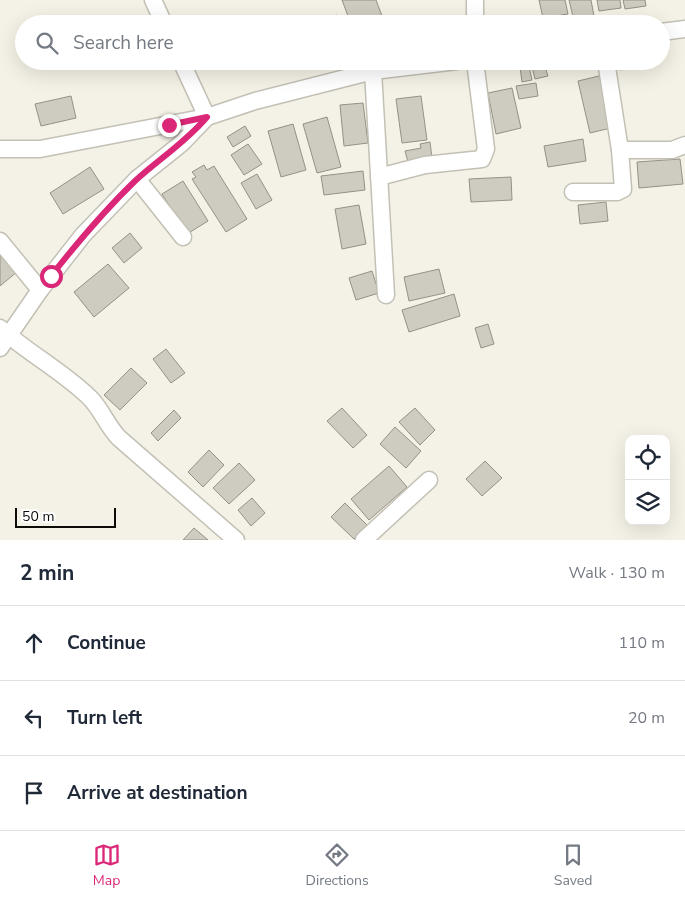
<!DOCTYPE html>
<meta charset="utf-8">
<style>
body{margin:0;font-family:"Nunito Sans",sans-serif;background:#f2f2f3;color:#1f2937}
.controls{position:absolute;right:15px;bottom:15px;display:grid;overflow:hidden;border-radius:10px;box-shadow:0 5px 20px #0002}
.controls button{width:45px;height:45px;display:grid;place-items:center;padding:0;border:0;border-bottom:1px solid #e0e1e3;background:#fff;color:#1f2937;font:25px sans-serif}
.scale{position:absolute;left:15px;bottom:12px;width:101px;box-sizing:border-box;padding-left:5px;border:2px solid #0c0b08;border-top:0;font-size:14px;line-height:18px;white-space:nowrap;color:#0c0b08;-webkit-text-stroke:4px #fff;paint-order:stroke}
.stop{position:absolute;width:15px;height:15px;margin:-11px;border:4px solid #db2777;border-radius:50%;background:#fff}
.stop.end{background:#db2777;border-color:#fff;box-shadow:0 1px 5px #0008}
.list{margin:0;padding:0;list-style:none}
h2{display:flex;justify-content:space-between;align-items:center;height:65px;margin:0;padding:0 20px;font-size:21px}
h2 small{font-size:16px;font-weight:400;color:#747a83}
.list li{display:grid;grid-template-columns:32px 1fr auto;gap:15px;align-items:center;box-sizing:border-box;height:75px;padding:0 20px;border-top:1px solid #e0e1e3}
.list b{display:block;font-size:19px;white-space:nowrap}
.list em{font-size:16px;font-style:normal;color:#747a83}
.icon{flex:none;width:28px;height:28px;fill:none;stroke:currentColor;stroke-width:2;stroke-linecap:round;stroke-linejoin:round}
.map{position:relative;flex:none;width:685px;height:540px;overflow:hidden}
.search{position:absolute;background:#fff;box-shadow:0 5px 20px #0002;left:15px;right:15px;top:15px;height:55px;display:flex;align-items:center;gap:12px;box-sizing:border-box;padding:0 18px;border-radius:28px;color:#747a83;font-size:19px}
.sheet{height:290px;background:#fff}
nav{display:flex;justify-content:space-around;align-items:center;box-sizing:border-box;height:70px;border-top:1px solid #e0e1e3;background:#fff;font-size:14px;color:#747a83}
nav a{display:grid;justify-items:center;gap:2px}
nav .on{color:#db2777}
.map>svg:first-child{display:block}
.building{fill:#cecbc0;stroke:#949187}
.lines{fill:none;stroke-linecap:round;stroke-linejoin:round}
.minor-casing{stroke:#c3c0b5;stroke-width:19}
.minor{stroke:#fff;stroke-width:16}
.route{stroke:#db2777;stroke-width:6}
</style>
<div class="map">
<svg width="685" height="540" viewBox="0 0 685 540">
<rect width="100%" height="100%" fill="#f4f1e6"/>
<g class="building">
<polygon points="342,0 376,0 385,24 351,24"/>
<polygon points="539,0 565,0 568,14 543,18"/>
<polygon points="569,0 591,0 594,16 574,21"/>
<polygon points="597,0 620,0 621,8 599,11"/>
<polygon points="623,0 645,0 646,6 625,9"/>
<polygon points="337,15 340,24 318,24 317,22"/>
<polygon points="618,61 633,61 635,67 620,70"/>
<polygon points="544,64 548,76 535,79 532,67"/>
<polygon points="529,66 532,80 522,82 520,67"/>
<polygon points="603,75 615,127 590,133 578,81"/>
<polygon points="536,83 538,96 519,99 516,86"/>
<polygon points="512,88 521,128 496,134 488,93"/>
<polygon points="71,96 76,118 41,126 35,104"/>
<polygon points="421,96 427,140 402,143 396,99"/>
<polygon points="363,103 368,143 344,146 340,105"/>
<polygon points="327,117 341,167 317,173 303,124"/>
<polygon points="293,124 306,170 281,177 268,131"/>
<polygon points="245,126 251,136 233,147 227,137"/>
<polygon points="583,139 586,161 548,167 544,146"/>
<polygon points="430,142 432,158 408,162 405,151 421,148 420,144"/>
<polygon points="248,144 262,164 244,175 231,155"/>
<polygon points="680,159 683,184 639,188 637,162"/>
<polygon points="204,165 207,170 214,166 247,219 226,232 192,179 196,177 192,172"/>
<polygon points="90,167 104,189 63,214 50,193"/>
<polygon points="363,171 365,190 324,195 321,176"/>
<polygon points="257,174 272,200 256,209 241,183"/>
<polygon points="511,177 512,200 471,202 469,179"/>
<polygon points="183,181 208,221 187,234 162,194"/>
<polygon points="606,202 608,221 580,224 578,205"/>
<polygon points="359,205 366,244 342,249 335,209"/>
<polygon points="130,233 142,248 124,263 112,248"/>
<polygon points="0,249 18,271 0,286"/>
<polygon points="108,264 129,288 94,317 74,292"/>
<polygon points="439,269 445,293 409,301 404,277"/>
<polygon points="372,271 379,293 356,300 349,278"/>
<polygon points="454,294 460,316 409,332 402,310"/>
<polygon points="488,324 494,344 481,348 475,328"/>
<polygon points="166,349 185,373 171,383 153,359"/>
<polygon points="131,368 147,383 120,410 104,395"/>
<polygon points="342,408 367,435 353,448 327,421"/>
<polygon points="415,408 435,430 420,445 399,422"/>
<polygon points="174,410 181,418 158,441 151,433"/>
<polygon points="395,427 421,451 406,468 380,444"/>
<polygon points="209,450 224,465 203,487 188,472"/>
<polygon points="485,461 502,478 482,496 466,479"/>
<polygon points="239,463 255,480 229,504 213,488"/>
<polygon points="389,466 407,487 369,520 351,499"/>
<polygon points="252,498 265,513 251,526 238,510"/>
<polygon points="345,503 367,525 354,539 331,517"/>
<polygon points="194,528 208,540 183,540"/>
</g>
<g class="lines">
<defs>
<g id="minor">
<polyline points="153,0 164,24"/>
<polyline points="475,0 475,24"/>
<polyline points="661,32 685,29"/>
<polyline points="373,71 386,295"/>
<polyline points="0,149 40,149 207,117 181,61"/>
<polyline points="620,150 672,150 685,145"/>
<polyline points="379,177 425,165 482,159 486,149 475,61"/>
<polyline points="137,179 183,237"/>
<polyline points="573,192 617,192 623,189 620,150 606,61"/>
<polyline points="0,241 40,290"/>
<path d="M0,328C28,353 62,371 89,397C101,408 107,426 119,438L236,540"/>
<polyline points="0,348 40,290 83,235 137,179 182,143 207,117 255,101 373,71 457,61"/>
<polyline points="364,540 429,480"/>
</g>
</defs>
<use href="#minor" class="minor-casing"/>
<use href="#minor" class="minor"/>
</g>
<g class="lines">
<path class="route" d="M51,276C77,243 104,211 135,181C159,159 186,142 207,117L169,125"/>
</g>
</svg>
<div class="controls">
<button><svg class="icon" aria-label="locate" viewBox="0 0 24 24"><circle cx="12" cy="12" r="6"/><path d="M12 2v4M12 18v4M2 12h4M18 12h4"/></svg></button>
<button><svg class="icon" aria-label="layers" viewBox="0 0 24 24"><path d="M12 4l9 5-9 5-9-5zM3 14l9 5 9-5"/></svg></button>
</div>
<div class="scale">50 m</div>
<div class="stop" style="left:51px;top:276px"></div>
<div class="stop end" style="left:169px;top:125px"></div>
<div class="search"><svg class="icon" aria-label="search" viewBox="0 0 24 24"><circle cx="10" cy="10" r="6"/><path d="M15 15l6 6"/></svg>Search here</div>
</div>
<section class="sheet">
<h2>2 min<small>Walk · 130 m</small></h2>
<ul class="list">
<li><svg class="icon" aria-label="ahead" viewBox="0 0 24 24"><path d="M12 20V5M6 11l6-6 6 6"/></svg><div><b>Continue</b></div><em>110 m</em></li>
<li><svg class="icon" aria-label="left" viewBox="0 0 24 24"><path d="M17 20v-9H6M10 6l-5 5 5 5"/></svg><div><b>Turn left</b></div><em>20 m</em></li>
<li><svg class="icon" aria-label="arrive" viewBox="0 0 24 24"><path d="M6 21V4h12l-3 4 3 4H6"/></svg><div><b>Arrive at destination</b></div></li>
</ul>
</section>
<nav>
<a class="on"><svg class="icon" aria-label="map" viewBox="0 0 24 24"><path d="M3 6l6-2 6 2 6-2v14l-6 2-6-2-6 2zM9 4v14M15 6v14"/></svg>Map</a>
<a><svg class="icon" aria-label="directions" viewBox="0 0 24 24"><path d="M12 3l9 9-9 9-9-9zM9 14v-3h6M13 9l2 2-2 2"/></svg>Directions</a>
<a><svg class="icon" aria-label="saved" viewBox="0 0 24 24"><path d="M7 4h10v16l-5-4-5 4z"/></svg>Saved</a>
</nav>
